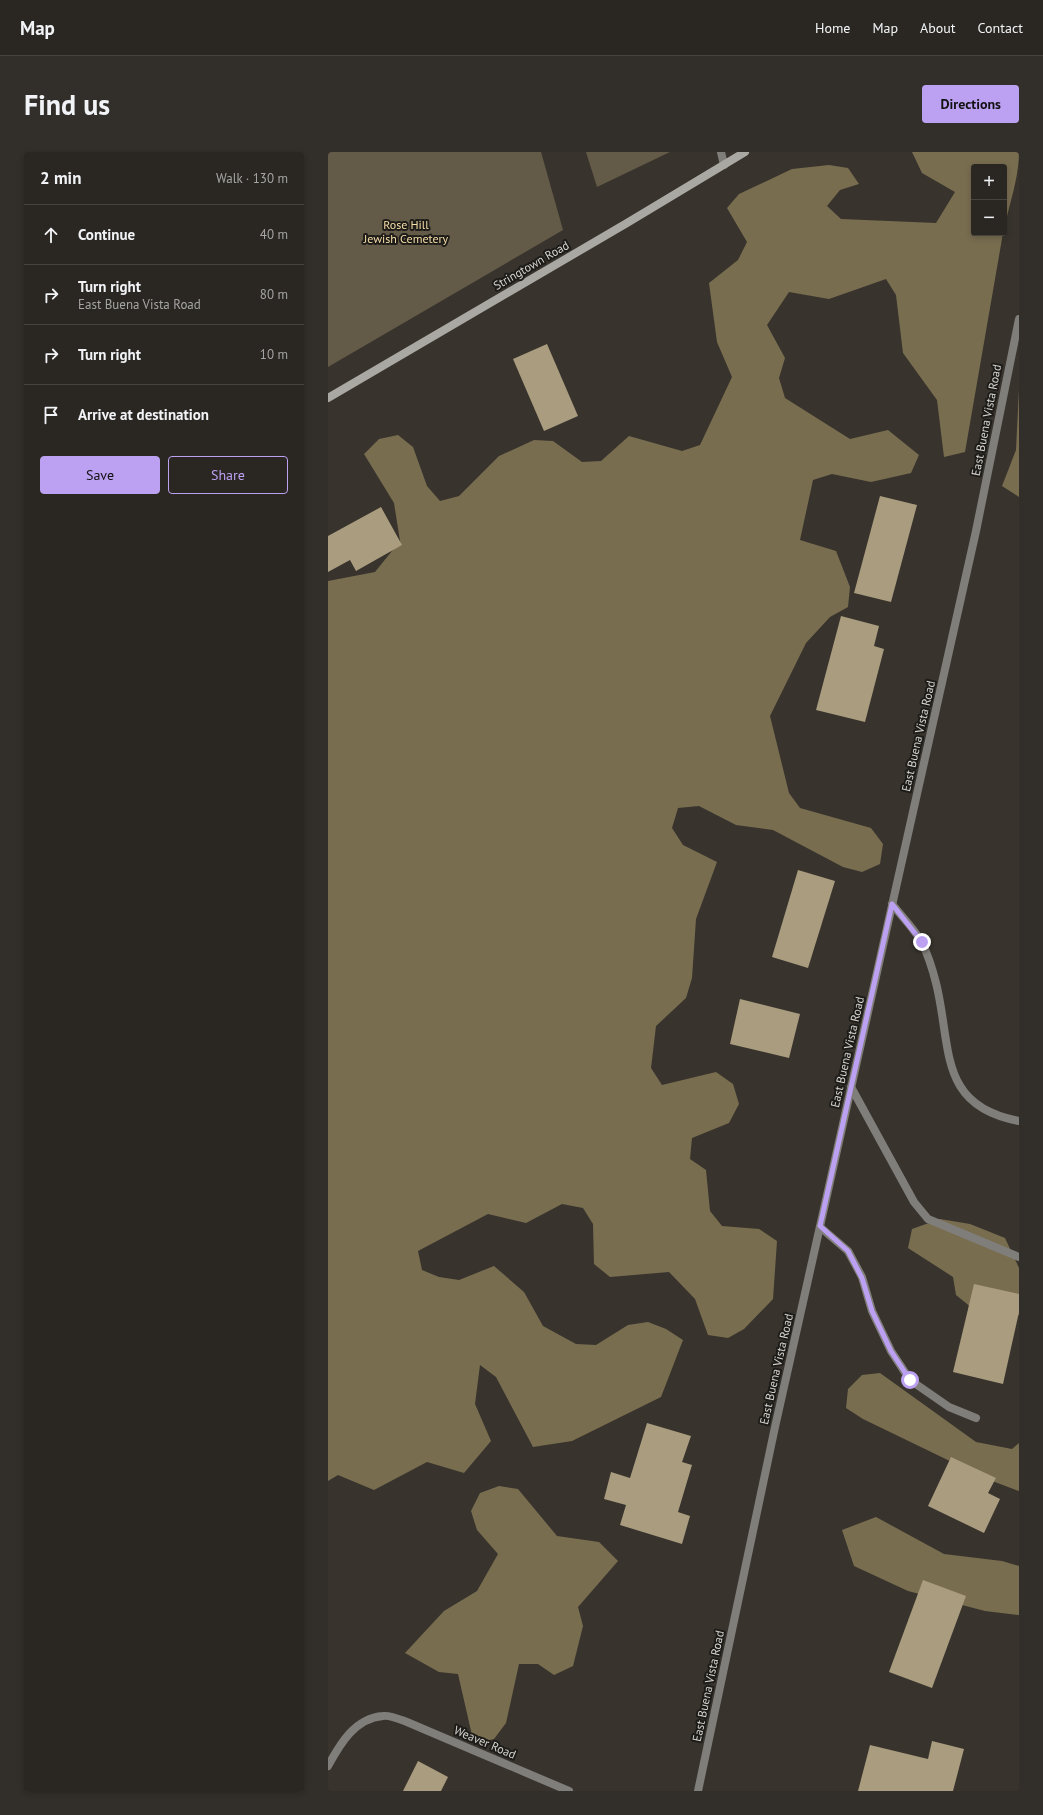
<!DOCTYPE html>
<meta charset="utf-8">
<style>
body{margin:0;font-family:"PT Sans",sans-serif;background:#322f2a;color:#f1f3f6}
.controls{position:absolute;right:12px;top:12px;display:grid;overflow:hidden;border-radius:4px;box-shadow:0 2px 6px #0003}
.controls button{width:36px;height:36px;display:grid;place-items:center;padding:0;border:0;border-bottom:1px solid #464440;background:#2a2722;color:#f1f3f6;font:20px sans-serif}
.stop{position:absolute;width:12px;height:12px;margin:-9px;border:3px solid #bca0f2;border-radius:50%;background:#fff}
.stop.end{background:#bca0f2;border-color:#fff;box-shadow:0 1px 4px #0008}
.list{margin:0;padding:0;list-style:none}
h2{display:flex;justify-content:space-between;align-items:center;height:52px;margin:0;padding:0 16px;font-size:17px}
h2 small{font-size:13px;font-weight:400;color:#a5a5a5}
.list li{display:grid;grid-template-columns:26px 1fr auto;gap:12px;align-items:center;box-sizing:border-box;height:60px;padding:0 16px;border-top:1px solid #464440}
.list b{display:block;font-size:15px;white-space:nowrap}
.list p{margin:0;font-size:13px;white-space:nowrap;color:#a5a5a5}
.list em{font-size:13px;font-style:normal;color:#a5a5a5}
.actions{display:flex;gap:8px;padding:12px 16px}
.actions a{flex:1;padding:9px 0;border:1px solid #bca0f2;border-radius:4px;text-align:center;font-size:14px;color:#bca0f2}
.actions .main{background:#bca0f2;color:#111}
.icon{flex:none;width:22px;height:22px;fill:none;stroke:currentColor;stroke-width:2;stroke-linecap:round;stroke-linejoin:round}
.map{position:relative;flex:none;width:691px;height:1639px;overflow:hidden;border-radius:4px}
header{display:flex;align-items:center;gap:24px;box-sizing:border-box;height:56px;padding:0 20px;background:#2a2722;border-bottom:1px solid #464440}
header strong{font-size:19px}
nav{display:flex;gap:22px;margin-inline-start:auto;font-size:14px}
.intro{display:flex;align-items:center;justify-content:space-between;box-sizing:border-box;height:96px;padding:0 24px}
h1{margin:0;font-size:28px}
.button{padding:10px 18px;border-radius:4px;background:#bca0f2;color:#111;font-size:14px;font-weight:700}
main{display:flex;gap:24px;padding:0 24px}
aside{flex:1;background:#2a2722;border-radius:4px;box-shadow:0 2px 6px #0003}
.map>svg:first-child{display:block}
.green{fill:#635a48}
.forest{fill:#796d50}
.building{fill:#aa9c7f}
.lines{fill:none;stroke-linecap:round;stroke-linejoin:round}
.service{stroke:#807e7a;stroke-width:8}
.minor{stroke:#807e7a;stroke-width:8}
.secondary{stroke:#aaa8a2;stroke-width:8}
.route{stroke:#bca0f2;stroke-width:5}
.labels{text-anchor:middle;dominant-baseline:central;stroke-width:4;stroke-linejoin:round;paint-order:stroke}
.park-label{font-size:12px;fill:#f5dda7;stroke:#1e1c19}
.street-label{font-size:12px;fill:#d6d4cf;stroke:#1e1c19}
</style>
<header>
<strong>Map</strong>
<nav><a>Home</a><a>Map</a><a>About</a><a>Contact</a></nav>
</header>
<div class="intro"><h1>Find us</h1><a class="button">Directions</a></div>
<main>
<aside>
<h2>2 min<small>Walk · 130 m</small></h2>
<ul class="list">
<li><svg class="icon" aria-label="ahead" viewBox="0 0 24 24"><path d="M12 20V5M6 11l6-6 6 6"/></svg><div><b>Continue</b></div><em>40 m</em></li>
<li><svg class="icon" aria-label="right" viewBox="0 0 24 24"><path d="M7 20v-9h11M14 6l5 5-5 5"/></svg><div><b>Turn right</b><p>East Buena Vista Road</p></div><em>80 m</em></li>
<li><svg class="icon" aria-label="right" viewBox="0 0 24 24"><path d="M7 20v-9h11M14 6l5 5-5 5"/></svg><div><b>Turn right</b></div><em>10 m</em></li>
<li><svg class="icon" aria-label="arrive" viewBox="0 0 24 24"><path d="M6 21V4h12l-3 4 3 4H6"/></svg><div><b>Arrive at destination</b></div></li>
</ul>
<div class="actions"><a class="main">Save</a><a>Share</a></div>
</aside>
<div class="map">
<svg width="691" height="1639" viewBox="0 0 691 1639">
<rect width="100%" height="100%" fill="#38342d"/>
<g class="green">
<polygon points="0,0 213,0 235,78 0,215"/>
<polygon points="258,0 342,0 269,35"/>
</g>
<g class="forest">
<path d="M584,0H691C691,26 681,52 676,78V15H646V81H675L637,300L616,305L609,248L575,201L568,143L558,127L501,147L461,140L439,173L457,206L451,226L457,246L522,287L560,278L591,303L583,321L543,330L504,322L485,328L472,388L508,399L522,435L520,455L502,465L478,491L442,564L461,641L472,656L543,676L555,692L552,712L534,720L515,715L445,678L408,673L371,654L350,656L344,676L355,693L389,710L368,767L364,826L358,846L328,874L323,916L334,933L388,920L405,932L411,952L401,971L364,986L362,1007L378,1018L382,1059L394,1074L431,1077L449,1089L445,1147L416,1177L400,1186L380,1183L367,1147L341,1120L282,1125L266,1112L265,1072L255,1056L234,1052L198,1071L160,1062L90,1099L94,1118L111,1125L131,1128L166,1114L196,1140L215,1174L248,1192L268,1193L300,1173L320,1170L338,1177L355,1188L333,1245L244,1289L205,1295L168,1225L152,1213L147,1252L163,1289L136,1321L99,1310L46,1338L10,1323L0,1329V429L47,420L72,389L66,351L36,302L51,287L70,283L85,295L99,334L112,349L131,344L171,304L206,288L225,289L254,310L273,309L301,284L354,299L372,293L404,225L389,190L381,131L410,108L419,90L399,56L411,42L464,17L501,13L520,16L531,32L512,38L499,54L513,67L608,71L627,40L594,21Z"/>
<polygon points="691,237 691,345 674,334 688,298"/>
<polygon points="612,1067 642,1072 677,1086 691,1116 691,1163 683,1165 644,1156 628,1143 625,1125 580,1096 584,1077"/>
<polygon points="552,1221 648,1290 684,1297 691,1291 691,1339 659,1327 535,1267 518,1256 520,1237 534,1223"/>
<polygon points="171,1334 190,1337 229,1384 271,1390 290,1409 250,1455 255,1474 245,1514 226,1523 210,1512 191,1512 178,1571 166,1587 146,1592 130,1522 111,1520 77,1501 116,1459 149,1439 170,1402 149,1378 143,1359 152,1341"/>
<polygon points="548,1365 616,1402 674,1409 691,1414 691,1463 657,1459 580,1439 526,1414 514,1378"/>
</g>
<g class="building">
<polygon points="219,192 250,264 216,279 185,207"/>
<polygon points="552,344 589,353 563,450 526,441"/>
<polygon points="53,355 74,393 28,419 22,408 0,420 0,384"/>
<polygon points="513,464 551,474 546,494 556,497 537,570 488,558"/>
<polygon points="470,718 507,729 480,816 444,805"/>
<polygon points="412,847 472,862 461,906 402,892"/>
<polygon points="646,1132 691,1142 691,1160 675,1232 625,1220"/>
<polygon points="319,1271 363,1284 354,1310 364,1313 350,1360 362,1364 354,1392 292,1373 298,1353 276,1347 283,1320 302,1326"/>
<polygon points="623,1305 668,1326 660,1341 672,1347 656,1381 600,1354"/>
<polygon points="595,1428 638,1444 604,1536 561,1520"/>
<polygon points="604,1589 636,1597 625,1639 530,1639 542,1593 600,1607"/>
<polygon points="90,1609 120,1625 113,1639 75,1639"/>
</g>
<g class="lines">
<g class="service">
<polyline points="393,0 396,13"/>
<path d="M564,752C574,765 587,777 594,791C600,803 605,819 608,831C624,894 609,954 691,969"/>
<polyline points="523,935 586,1050 600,1067 691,1105"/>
<polyline points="492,1075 520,1099 534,1125 544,1159 563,1199 582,1228 621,1255 648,1266"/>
</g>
<g class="minor">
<path d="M0,1614C12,1592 27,1566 55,1564C62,1563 71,1567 79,1570L241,1639"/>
<polyline points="370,1639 447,1275 648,379 691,167"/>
</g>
<polyline class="secondary" points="0,246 299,71 417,0"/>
</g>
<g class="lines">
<polyline class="route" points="582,1228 563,1199 544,1159 534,1126 520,1099 492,1074 564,752 594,790"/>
</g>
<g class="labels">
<g class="park-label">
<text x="78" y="72">Rose Hill<tspan x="78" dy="14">Jewish Cemetery</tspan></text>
</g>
<g class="street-label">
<text transform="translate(203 113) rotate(-30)">Stringtown Road</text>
<text transform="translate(658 268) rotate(-79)">East Buena Vista Road</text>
<text transform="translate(590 584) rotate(-77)">East Buena Vista Road</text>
<text transform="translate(519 900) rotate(-77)">East Buena Vista Road</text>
<text transform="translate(448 1217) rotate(-77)">East Buena Vista Road</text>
<text transform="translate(380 1534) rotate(-78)">East Buena Vista Road</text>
<text transform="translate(157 1590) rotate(23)">Weaver Road</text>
</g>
</g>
</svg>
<div class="controls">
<button>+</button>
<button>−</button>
</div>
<div class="stop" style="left:582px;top:1228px"></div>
<div class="stop end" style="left:594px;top:790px"></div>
</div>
</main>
